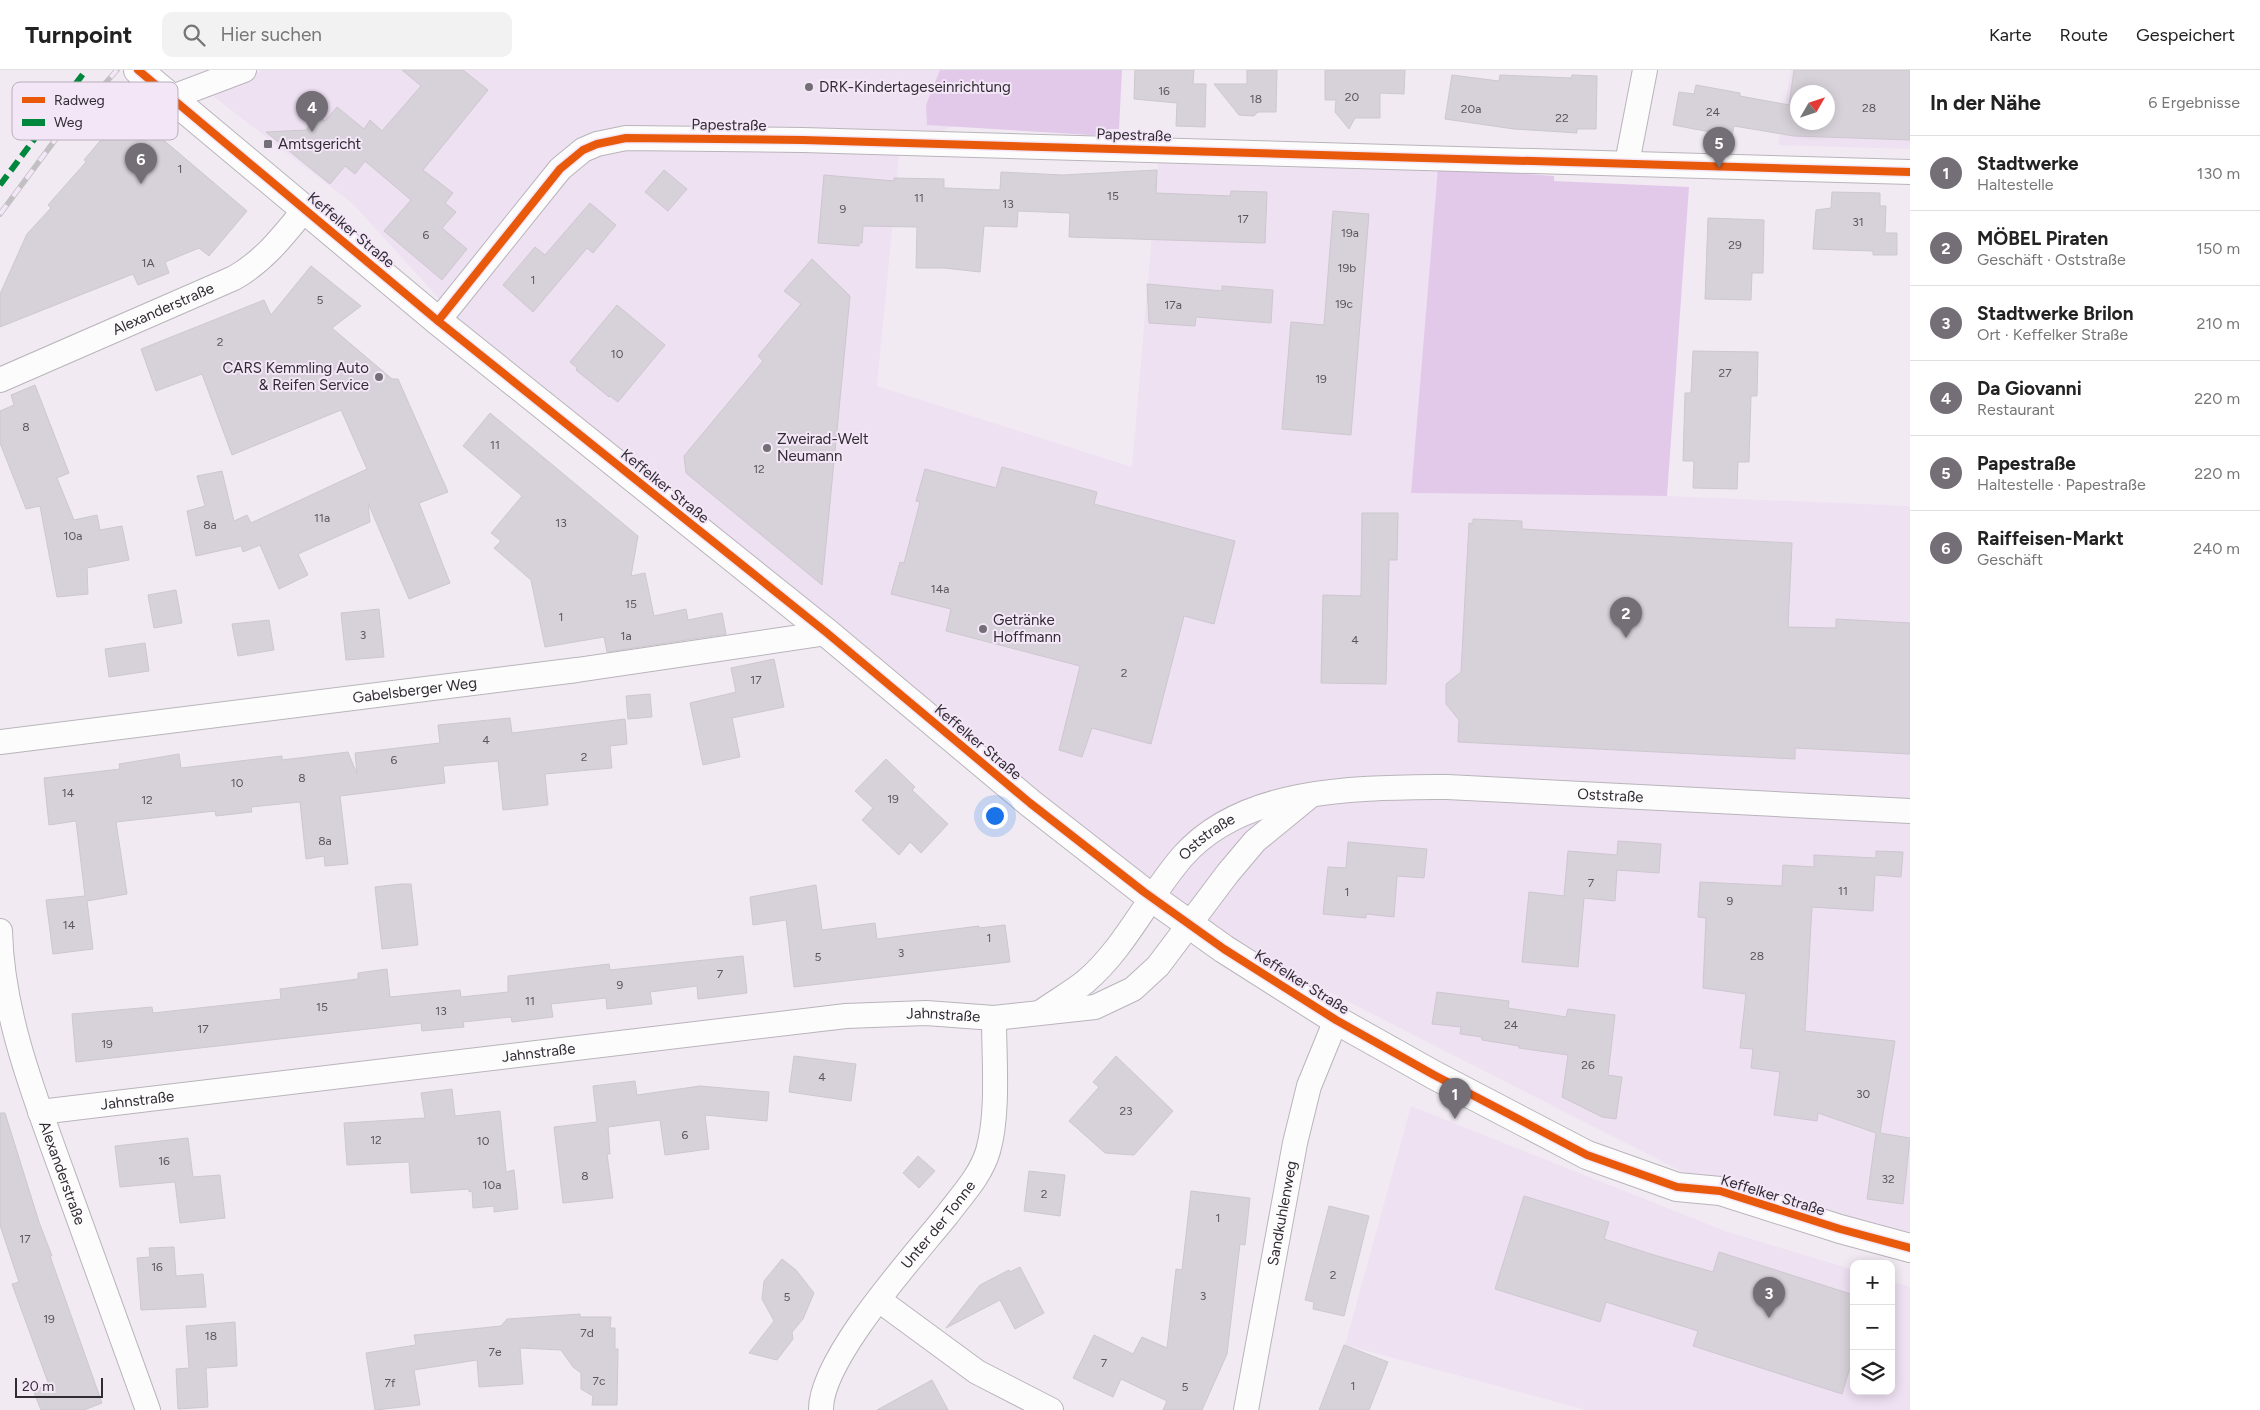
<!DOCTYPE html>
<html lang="de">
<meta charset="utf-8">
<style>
body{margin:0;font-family:Figtree,sans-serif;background:#f2f2f2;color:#222}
.controls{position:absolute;right:15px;bottom:15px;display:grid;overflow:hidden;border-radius:10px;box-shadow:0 2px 12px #0003}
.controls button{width:45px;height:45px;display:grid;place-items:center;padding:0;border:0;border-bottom:1px solid #e0e0e0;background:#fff;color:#222;font:25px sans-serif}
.compass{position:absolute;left:1790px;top:15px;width:45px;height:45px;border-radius:50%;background:#fff;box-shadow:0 2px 12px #0003;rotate:51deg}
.scale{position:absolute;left:15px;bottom:12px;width:88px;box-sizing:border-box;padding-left:5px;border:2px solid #312c33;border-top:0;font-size:14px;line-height:18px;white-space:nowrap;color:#312c33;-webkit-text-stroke:4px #f3e6f7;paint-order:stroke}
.you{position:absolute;left:994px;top:745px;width:18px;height:18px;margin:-12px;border:4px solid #fff;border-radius:50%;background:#1a73e8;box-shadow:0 0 0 8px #1a73e833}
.badge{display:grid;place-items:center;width:32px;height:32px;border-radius:50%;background:#746e76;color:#fff;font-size:16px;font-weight:700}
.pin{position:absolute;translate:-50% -41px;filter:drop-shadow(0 1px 2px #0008)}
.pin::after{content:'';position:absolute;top:26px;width:18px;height:15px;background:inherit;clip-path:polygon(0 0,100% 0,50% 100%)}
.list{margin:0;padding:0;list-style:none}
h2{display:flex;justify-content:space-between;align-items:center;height:65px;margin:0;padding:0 20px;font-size:21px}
h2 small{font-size:16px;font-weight:400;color:#767676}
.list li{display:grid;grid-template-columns:32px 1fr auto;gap:15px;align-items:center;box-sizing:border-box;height:75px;padding:0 20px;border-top:1px solid #e0e0e0}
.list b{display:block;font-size:19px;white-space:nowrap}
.list p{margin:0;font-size:16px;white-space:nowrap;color:#767676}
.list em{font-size:16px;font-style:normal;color:#767676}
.icon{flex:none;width:28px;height:28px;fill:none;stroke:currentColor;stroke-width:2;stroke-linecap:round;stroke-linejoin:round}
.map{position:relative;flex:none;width:1910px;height:1340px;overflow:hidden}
header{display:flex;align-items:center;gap:30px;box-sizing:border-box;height:70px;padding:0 25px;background:#fff;border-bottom:1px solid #e0e0e0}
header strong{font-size:24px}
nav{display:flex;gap:28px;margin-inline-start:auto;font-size:18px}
.search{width:350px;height:45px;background:#f2f2f2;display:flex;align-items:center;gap:12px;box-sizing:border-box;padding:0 18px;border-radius:10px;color:#767676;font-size:19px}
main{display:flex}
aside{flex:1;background:#fff}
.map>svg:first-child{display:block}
.built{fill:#eee1f2;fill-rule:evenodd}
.green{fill:#e2c9ea}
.building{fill:#d7d2d9;stroke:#cdc7cf;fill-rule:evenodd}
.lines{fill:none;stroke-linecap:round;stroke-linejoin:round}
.street-casing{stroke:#b9b4ba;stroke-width:26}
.secondary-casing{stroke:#b9b4ba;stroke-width:30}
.street{stroke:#fdfcfd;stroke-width:24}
.secondary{stroke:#fdfcfd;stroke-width:28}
.rail-casing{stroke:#c2c0c3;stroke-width:5.5}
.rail{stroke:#f3e6f7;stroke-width:4;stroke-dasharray:11;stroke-linecap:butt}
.quiet{stroke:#00873e;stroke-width:6;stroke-dasharray:12 6;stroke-linecap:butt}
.cycleway-casing{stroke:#f3e6f7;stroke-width:11}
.cycleway{stroke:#e8590c;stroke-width:8}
.poi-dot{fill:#746e76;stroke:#f3e6f7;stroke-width:2}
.labels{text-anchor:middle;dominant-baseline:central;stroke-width:4;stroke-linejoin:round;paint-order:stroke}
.number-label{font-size:12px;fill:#5b565d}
.poi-label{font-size:15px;fill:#312c33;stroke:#f3e6f7;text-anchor:start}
.street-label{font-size:15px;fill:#312c33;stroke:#f3e6f7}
.key{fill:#f3e6f7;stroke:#b9aebc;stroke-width:1}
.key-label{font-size:14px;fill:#312c33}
</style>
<header>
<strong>Turnpoint</strong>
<div class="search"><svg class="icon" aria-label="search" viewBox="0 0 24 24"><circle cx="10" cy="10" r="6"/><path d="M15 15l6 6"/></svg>Hier suchen</div>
<nav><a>Karte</a><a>Route</a><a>Gespeichert</a></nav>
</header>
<main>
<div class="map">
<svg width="1910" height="1340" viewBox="0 0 1910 1340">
<rect width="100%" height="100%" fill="#f1eaf3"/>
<g class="built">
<polygon points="264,0 940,0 926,34 928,55 952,56 899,87 877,316 1132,397 1158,93 1298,98 1299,95 1438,97 1411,423 1667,426 1910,436 1910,1178 1720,1121 1184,848 494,289 353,134 204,19"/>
<path d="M1791,0H1910V79L1778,75ZM1798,22H1828V52H1798Z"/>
<polygon points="1411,1036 1725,1161 1854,1200 1854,1321 1891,1321 1891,1211 1910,1217 1910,1340 1586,1340 1345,1275"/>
</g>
<g class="green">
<polygon points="940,0 1122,0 1119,59 1109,59 1107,66 927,55 926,35"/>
<polygon points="1438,97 1554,106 1554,111 1689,117 1667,426 1411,423"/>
</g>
<g class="building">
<polygon points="402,0 463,0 488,20 423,100 453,123 445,133 456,142 442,158 467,179 442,210 384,161 411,130 365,91 355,104 345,96 330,114 266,62 306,60 318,46 325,51 337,37 364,59 370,50 382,61 421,16"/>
<polygon points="1135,0 1194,0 1193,14 1206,14 1205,57 1176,56 1177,33 1134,29"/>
<polygon points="1247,0 1277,0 1276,42 1258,42 1254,46 1239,45 1214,14 1247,14"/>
<polygon points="1325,0 1405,0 1404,24 1380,23 1380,48 1355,48 1349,59 1335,42 1336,30 1325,30"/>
<path d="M1794,0H1910V70L1794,66L1734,56L1732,66L1673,55L1679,22L1694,24L1696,15L1740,23V26L1789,35ZM1798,22H1828V52H1798Z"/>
<polygon points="1452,5 1499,11 1500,5 1571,8 1572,5 1597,6 1596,59 1577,59 1577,63 1514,59 1445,49"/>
<polygon points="127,39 247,141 209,186 199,178 165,192 169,203 138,215 133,204 0,257 0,224 27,164 51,138 48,135 86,92 84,90"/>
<polygon points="664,100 687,119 668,141 645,122"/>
<polygon points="1157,100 1156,123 1230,126 1231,121 1267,122 1265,173 1069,167 1070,143 1018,141 1017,157 984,156 980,202 944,198 916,198 917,157 863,156 862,173 859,173 859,176 818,173 824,105 894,111 894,108 944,109 944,118 1000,120 1001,102 1062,105"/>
<polygon points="1832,122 1880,123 1880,136 1886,136 1885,163 1897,163 1897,185 1873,185 1873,181 1813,179 1816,140 1831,138"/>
<polygon points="590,133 616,155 593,183 587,178 533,242 503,215 535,177 545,185"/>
<polygon points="1333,141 1369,144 1351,365 1282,359 1291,252 1324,255"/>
<polygon points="1708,148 1764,150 1763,203 1752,203 1751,230 1705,229"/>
<polygon points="812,189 850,226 822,515 686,403 684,386 763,291 758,286 801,234 784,221"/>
<polygon points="311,196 361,236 332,258 392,309 398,309 448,422 419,433 450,513 409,529 368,433 370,452 298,484 308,505 279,519 260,475 243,482 241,476 196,486 187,441 205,436 197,406 222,401 234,451 247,445 251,453 367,399 341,340 232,385 202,304 156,321 141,279 264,230 271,245"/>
<polygon points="1147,214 1222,221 1222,216 1273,220 1271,253 1196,247 1195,256 1149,253"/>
<polygon points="617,235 665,275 618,332 610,326 609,327 576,300 577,298 570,292"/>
<polygon points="1693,281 1758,282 1757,326 1751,326 1749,392 1738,392 1737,419 1693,418 1694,391 1683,391 1685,323 1691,323"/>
<polygon points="35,315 69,403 57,408 74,450 97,445 100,460 122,456 129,490 87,498 88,524 57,527 40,436 26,439 0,373 0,341 14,335 11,325"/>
<polygon points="490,343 638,466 631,506 645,503 654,546 686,539 688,550 722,543 726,564 607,582 604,567 545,577 531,510 494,478 501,471 491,463 522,426 463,376"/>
<polygon points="1002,397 1097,422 1094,434 1235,471 1214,554 1184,546 1151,674 1092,658 1082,687 1059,680 1080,596 946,561 951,539 891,524 900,492 904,493 920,432 916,431 925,399 996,418"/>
<polygon points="1362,443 1398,443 1397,490 1389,490 1386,614 1321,613 1323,525 1361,526"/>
<polygon points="1473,449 1522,451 1522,459 1792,473 1788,557 1836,558 1836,549 1910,553 1910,684 1795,678 1795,689 1458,672 1459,650 1446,634 1446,614 1461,602 1469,453 1473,454"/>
<polygon points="176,520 182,553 154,558 148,525"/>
<polygon points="379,539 384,587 346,590 341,543"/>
<polygon points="269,550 274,580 238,586 232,554"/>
<polygon points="145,573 149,601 109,607 105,579"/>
<polygon points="774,589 784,637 732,648 740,687 703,695 690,633 736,622 731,598"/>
<polygon points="650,624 652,647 628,649 626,626"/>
<polygon points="510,648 512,663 625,649 627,674 610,676 612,698 545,704 548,735 503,740 498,691 443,696 445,713 340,726 348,794 325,796 324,786 306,789 300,732 251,737 252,742 216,746 215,741 116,752 127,824 87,831 93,879 53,884 46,830 85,826 76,751 49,755 44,708 120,699 119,694 179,684 181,698 282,686 282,690 348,682 357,704 355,683 440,673 438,655"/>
<polygon points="886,689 915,717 912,720 948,754 921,783 910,772 899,785 862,750 873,738 855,721"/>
<polygon points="1618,771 1661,774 1659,803 1617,800 1615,831 1584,828 1578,897 1522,892 1529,822 1564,826 1568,781 1617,785"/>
<polygon points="1348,772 1427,779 1424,808 1397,806 1394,847 1366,844 1366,848 1323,844 1328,797 1346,798"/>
<polygon points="1876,781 1903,782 1901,807 1875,805 1873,841 1812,837 1805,961 1895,971 1880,1063 1910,1068 1903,1134 1867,1129 1876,1063 1818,1043 1817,1051 1774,1045 1780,1002 1751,998 1753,979 1740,978 1746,924 1703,918 1706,848 1698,847 1700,812 1782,816 1783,795 1814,797 1814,785 1876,788"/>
<polygon points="401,814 411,814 418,875 382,879 375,817"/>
<polygon points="816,815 822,860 875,853 877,869 979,856 979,858 1005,855 1010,892 794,917 786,850 753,855 750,827"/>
<polygon points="743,886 747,923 698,929 697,916 650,922 652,934 607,939 606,928 551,934 553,947 512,952 511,947 463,952 464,957 422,961 421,953 76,992 72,944 152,937 153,943 281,929 280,919 358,909 358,903 387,899 390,927 460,920 461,927 508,922 508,906 609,894 610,900"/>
<polygon points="1437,922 1509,931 1508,938 1566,947 1568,939 1615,945 1608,1005 1622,1007 1616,1049 1602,1047 1562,1027 1568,985 1519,978 1519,976 1482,970 1482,967 1460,964 1461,957 1432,954"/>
<polygon points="794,986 856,994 851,1031 789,1022"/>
<polygon points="1116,986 1173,1041 1134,1085 1105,1083 1069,1051 1099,1017 1093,1012"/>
<polygon points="635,1011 637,1025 700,1016 769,1022 767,1051 705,1045 709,1079 665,1085 660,1050 608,1057 610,1084 607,1084 613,1128 563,1133 554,1057 597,1052 593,1016"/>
<polygon points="452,1019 455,1046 500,1041 506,1102 514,1100 518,1139 494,1142 494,1136 473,1138 472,1121 469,1122 469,1119 411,1123 409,1092 347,1095 344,1053 425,1048 421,1023"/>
<polygon points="0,1043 5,1043 39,1152 52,1186 50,1186 102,1333 84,1340 41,1340 33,1320 49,1315 12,1214 19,1212 0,1155"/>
<polygon points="188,1068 193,1107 220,1105 225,1148 180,1153 175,1112 120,1117 115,1076"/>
<polygon points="918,1086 935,1101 919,1118 903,1103"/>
<polygon points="1029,1101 1065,1105 1060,1146 1024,1141"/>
<polygon points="1191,1121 1250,1128 1245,1175 1240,1174 1227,1284 1202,1340 1163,1340 1167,1331 1121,1309 1113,1327 1073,1308 1094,1265 1133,1284 1142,1267 1167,1278 1176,1199 1182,1200"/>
<polygon points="1524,1126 1609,1152 1604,1169 1654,1185 1713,1202 1719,1182 1854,1225 1854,1284 1842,1324 1693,1276 1698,1261 1606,1232 1600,1252 1495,1219"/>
<polygon points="1329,1136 1369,1146 1344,1246 1313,1239 1314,1232 1305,1230"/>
<polygon points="174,1177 176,1206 203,1204 206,1237 141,1240 137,1188 150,1187 149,1178"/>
<polygon points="782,1189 796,1200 814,1223 803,1249 792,1262 793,1269 777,1290 749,1283 774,1251 762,1229 764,1211"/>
<polygon points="1020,1197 1044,1243 1015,1259 1000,1230 946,1258 980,1215 1009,1200 1010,1202"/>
<polygon points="580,1244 580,1247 611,1247 610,1258 615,1258 615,1279 618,1279 617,1335 592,1335 593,1326 581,1319 581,1303 573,1297 561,1280 520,1278 523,1314 479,1317 477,1290 414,1300 420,1335 375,1340 366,1283 416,1275 414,1265 501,1256 507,1249"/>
<polygon points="235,1252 237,1296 206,1298 208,1337 178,1339 176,1299 189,1298 186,1256"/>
<polygon points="1344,1275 1388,1292 1369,1340 1319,1340"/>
<polygon points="932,1310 948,1340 877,1340"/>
</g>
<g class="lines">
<defs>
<g id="street">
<polyline points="170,28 244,0"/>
<polyline points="1627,93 1645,0"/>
<polyline points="438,251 560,99 583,80 597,74 626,68 803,70 1910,102"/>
<path id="s1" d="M0,310L234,208C264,191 284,165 305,139"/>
<path id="s2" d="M0,672L577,600L827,563"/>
<path id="s3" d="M0,861C2,945 35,1027 63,1105C91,1184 120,1262 148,1340"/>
<path id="s4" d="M1041,942C1055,932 1071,923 1085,912C1126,877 1148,826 1183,786C1245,716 1360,718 1447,717L1910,741"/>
<path id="s5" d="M40,1042L846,946L926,943L994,948L1095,937L1133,919L1158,896L1228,803L1255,771L1310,726"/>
<polyline points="879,1230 977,1302 1051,1340"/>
<path id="s6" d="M821,1340C820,1289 914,1186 947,1145C962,1125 981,1105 988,1081C999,1043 994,988 994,948"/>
<path id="s7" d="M1246,1340L1295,1073L1309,1016L1336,950"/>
</g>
<polyline id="secondary" points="138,0 438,251 827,563 1030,733 1144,822 1224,879 1336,950 1434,1005 1587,1085 1677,1117 1720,1121 1840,1159 1910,1178"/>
</defs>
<use href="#street" class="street-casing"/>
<use href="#secondary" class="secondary-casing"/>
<use href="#street" class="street"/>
<use href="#secondary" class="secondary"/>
<defs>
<polyline id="rail" points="0,144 55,70 117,0"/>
</defs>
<use href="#rail" class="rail-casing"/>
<use href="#rail" class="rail"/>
<polyline class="quiet" points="0,115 86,0"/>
<defs>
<g id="cycleway">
<polyline points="138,0 438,251 827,563 1030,733 1144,822 1224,879 1336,950 1434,1005 1587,1085 1677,1117 1720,1121 1840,1159 1910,1178"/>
<polyline points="438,251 560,99 583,80 597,74 626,68 803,70 1910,102"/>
</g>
</defs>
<use href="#cycleway" class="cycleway-casing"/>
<use href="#cycleway" class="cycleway"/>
</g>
<g class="poi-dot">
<circle cx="809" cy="17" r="5"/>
<rect x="263" y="69" width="10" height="10" rx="2.5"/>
<circle cx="379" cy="307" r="5"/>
<circle cx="767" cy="378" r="5"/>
<circle cx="983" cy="559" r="5"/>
</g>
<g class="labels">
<g class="number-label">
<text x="1164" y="21">16</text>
<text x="1352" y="27">20</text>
<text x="1256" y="29">18</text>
<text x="1869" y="38">28</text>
<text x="1471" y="39">20a</text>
<text x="1713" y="42">24</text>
<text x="1562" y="48">22</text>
<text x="180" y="99">1</text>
<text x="1113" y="126">15</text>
<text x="919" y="128">11</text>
<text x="1008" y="134">13</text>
<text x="843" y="139">9</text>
<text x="1243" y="149">17</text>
<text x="1858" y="152">31</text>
<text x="1350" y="163">19a</text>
<text x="426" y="165">6</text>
<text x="1735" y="175">29</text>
<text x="148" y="193">1A</text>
<text x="1347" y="198">19b</text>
<text x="533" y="210">1</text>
<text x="320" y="230">5</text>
<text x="1344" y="234">19c</text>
<text x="1173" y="235">17a</text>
<text x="220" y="272">2</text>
<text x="617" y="284">10</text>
<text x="1725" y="303">27</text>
<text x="1321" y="309">19</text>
<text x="26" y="357">8</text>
<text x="495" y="375">11</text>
<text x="759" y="399">12</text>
<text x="322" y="448">11a</text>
<text x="561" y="453">13</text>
<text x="210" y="455">8a</text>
<text x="73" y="466">10a</text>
<text x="940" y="519">14a</text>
<text x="631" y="534">15</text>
<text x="561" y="547">1</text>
<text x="363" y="565">3</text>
<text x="626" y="566">1a</text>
<text x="1355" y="570">4</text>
<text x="1124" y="603">2</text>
<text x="756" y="610">17</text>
<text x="486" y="670">4</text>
<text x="584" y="687">2</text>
<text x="394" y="690">6</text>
<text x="302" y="708">8</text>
<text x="237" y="713">10</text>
<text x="68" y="723">14</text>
<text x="893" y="729">19</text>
<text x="147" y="730">12</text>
<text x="325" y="771">8a</text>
<text x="1591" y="813">7</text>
<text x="1843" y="821">11</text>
<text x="1347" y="822">1</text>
<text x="1730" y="831">9</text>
<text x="69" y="855">14</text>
<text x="989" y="868">1</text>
<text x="901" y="883">3</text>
<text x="1757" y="886">28</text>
<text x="818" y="887">5</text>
<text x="720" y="904">7</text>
<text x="620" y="915">9</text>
<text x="530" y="931">11</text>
<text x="322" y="937">15</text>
<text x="441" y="941">13</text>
<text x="1511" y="955">24</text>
<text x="203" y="959">17</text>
<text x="107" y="974">19</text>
<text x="1588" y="995">26</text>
<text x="822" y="1007">4</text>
<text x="1863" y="1024">30</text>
<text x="1126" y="1041">23</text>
<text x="685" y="1065">6</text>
<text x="376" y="1070">12</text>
<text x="483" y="1071">10</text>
<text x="164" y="1091">16</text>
<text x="585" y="1106">8</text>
<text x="1888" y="1109">32</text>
<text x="492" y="1115">10a</text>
<text x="1044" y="1124">2</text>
<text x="1218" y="1148">1</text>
<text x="25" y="1169">17</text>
<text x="157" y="1197">16</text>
<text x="1333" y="1205">2</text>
<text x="1203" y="1226">3</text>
<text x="787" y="1227">5</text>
<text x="49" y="1249">19</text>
<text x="587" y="1263">7d</text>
<text x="211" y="1266">18</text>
<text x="495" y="1282">7e</text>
<text x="1104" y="1293">7</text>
<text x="599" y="1311">7c</text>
<text x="390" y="1313">7f</text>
<text x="1353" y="1316">1</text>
<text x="1185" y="1317">5</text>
</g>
<g class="poi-label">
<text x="819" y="17">DRK-Kindertageseinrichtung</text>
<text x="278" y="74">Amtsgericht</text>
<text x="369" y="298" text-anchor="end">CARS Kemmling Auto<tspan x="369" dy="17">&amp; Reifen Service</tspan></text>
<text x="777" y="369">Zweirad-Welt<tspan x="777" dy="17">Neumann</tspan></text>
<text x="993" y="550">Getränke<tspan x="993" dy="17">Hoffmann</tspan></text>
</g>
<g class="street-label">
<text transform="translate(729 55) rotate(1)">Papestraße</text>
<text transform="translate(1134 65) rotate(2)">Papestraße</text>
<text transform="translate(351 160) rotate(40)">Keffelker Straße</text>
<text stroke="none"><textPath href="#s1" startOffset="178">Alexanderstraße</textPath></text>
<text transform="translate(665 416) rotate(39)">Keffelker Straße</text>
<text stroke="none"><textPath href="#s2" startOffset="418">Gabelsberger Weg</textPath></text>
<text transform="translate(978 672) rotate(40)">Keffelker Straße</text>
<text stroke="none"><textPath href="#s4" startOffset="658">Oststraße</textPath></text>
<text stroke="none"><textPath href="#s4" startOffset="244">Oststraße</textPath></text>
<text transform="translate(1302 912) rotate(32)">Keffelker Straße</text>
<text stroke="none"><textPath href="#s5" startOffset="909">Jahnstraße</textPath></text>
<text stroke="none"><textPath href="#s5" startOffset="502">Jahnstraße</textPath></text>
<text stroke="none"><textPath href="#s5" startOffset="98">Jahnstraße</textPath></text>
<text stroke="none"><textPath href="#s3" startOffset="251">Alexanderstraße</textPath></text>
<text transform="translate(1773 1125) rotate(17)">Keffelker Straße</text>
<text stroke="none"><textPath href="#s7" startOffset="200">Sandkuhlenweg</textPath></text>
<text stroke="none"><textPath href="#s6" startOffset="222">Unter der Tonne</textPath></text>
</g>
</g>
<rect x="12" y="12" width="166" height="58" rx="8" class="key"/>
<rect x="22" y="27" width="23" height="6" fill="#e8590c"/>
<rect x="22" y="49" width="23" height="7" fill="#00873e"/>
<g class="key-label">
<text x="54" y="35">Radweg</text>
<text x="54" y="57">Weg</text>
</g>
</svg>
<div class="controls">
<button>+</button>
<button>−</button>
<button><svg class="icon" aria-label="layers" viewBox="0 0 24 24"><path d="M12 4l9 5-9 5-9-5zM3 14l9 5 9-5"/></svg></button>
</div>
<svg class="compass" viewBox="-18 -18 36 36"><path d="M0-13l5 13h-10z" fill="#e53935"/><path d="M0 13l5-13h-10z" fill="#767676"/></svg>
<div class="scale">20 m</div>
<div class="you"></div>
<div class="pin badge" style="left:1455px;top:1049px">1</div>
<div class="pin badge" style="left:1626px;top:568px">2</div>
<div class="pin badge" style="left:1769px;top:1248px">3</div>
<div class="pin badge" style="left:312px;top:62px">4</div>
<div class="pin badge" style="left:1719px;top:98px">5</div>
<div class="pin badge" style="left:141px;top:114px">6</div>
</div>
<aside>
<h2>In der Nähe<small>6 Ergebnisse</small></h2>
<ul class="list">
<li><span class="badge">1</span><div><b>Stadtwerke</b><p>Haltestelle</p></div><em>130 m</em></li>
<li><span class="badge">2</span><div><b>MÖBEL Piraten</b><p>Geschäft · Oststraße</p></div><em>150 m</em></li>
<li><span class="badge">3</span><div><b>Stadtwerke Brilon</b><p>Ort · Keffelker Straße</p></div><em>210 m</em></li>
<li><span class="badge">4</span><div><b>Da Giovanni</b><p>Restaurant</p></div><em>220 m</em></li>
<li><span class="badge">5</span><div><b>Papestraße</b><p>Haltestelle · Papestraße</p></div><em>220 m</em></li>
<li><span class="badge">6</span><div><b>Raiffeisen-Markt</b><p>Geschäft</p></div><em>240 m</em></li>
</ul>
</aside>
</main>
